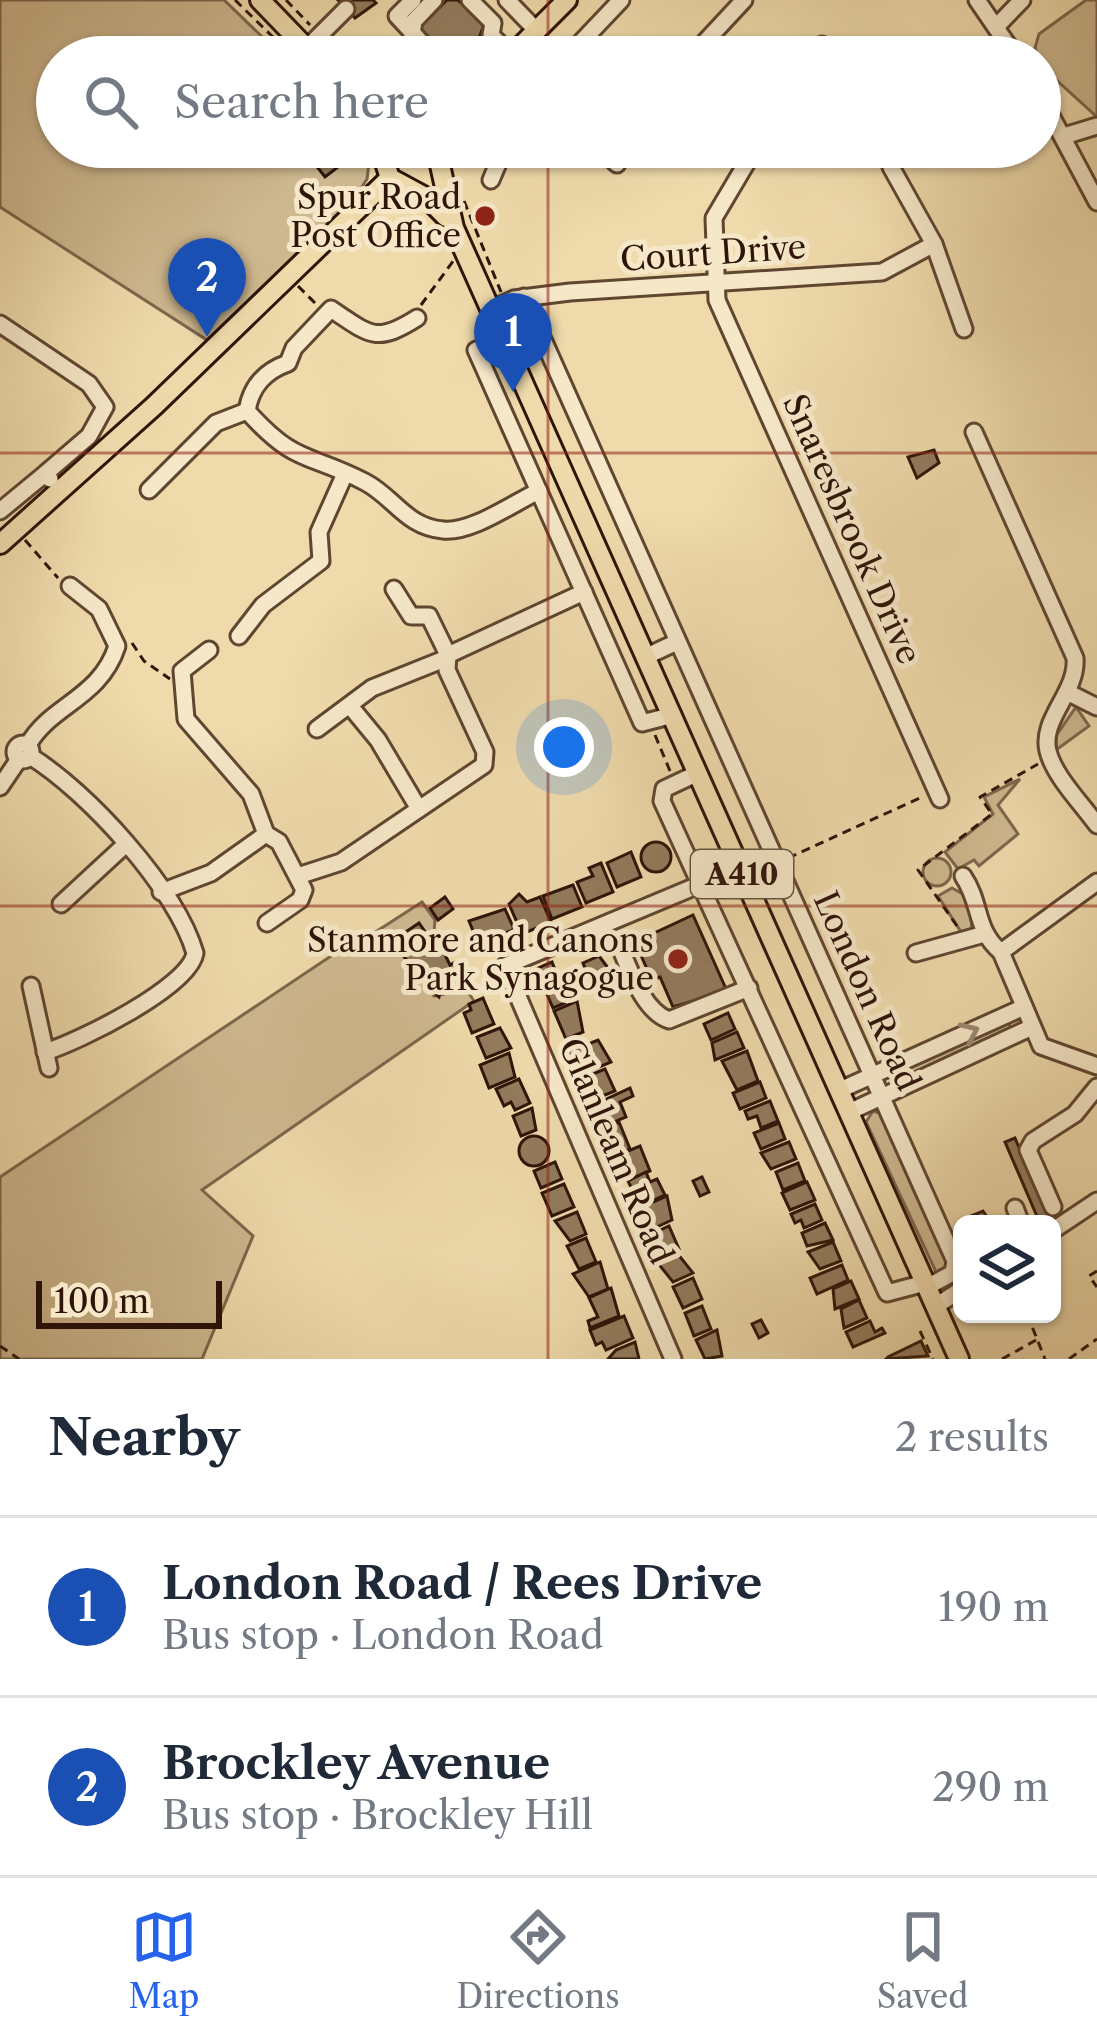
<!DOCTYPE html>
<meta charset="utf-8">
<style>
body{margin:0;font-family:"Libre Caslon Text",serif;background:#f6f6f7;color:#1f2937}
.controls{position:absolute;right:36px;bottom:36px;display:grid;overflow:hidden;border-radius:18px;box-shadow:0 3px 9px #0004}
.controls button{width:108px;height:108px;display:grid;place-items:center;padding:0;border:0;border-bottom:3px solid #e0e1e3;background:#fff;color:#1f2937;font:60px sans-serif}
.scale{position:absolute;left:36px;bottom:30px;width:186px;box-sizing:border-box;padding-left:12px;border:6px solid #2f1408;border-top:0;font-size:33px;line-height:42px;white-space:nowrap;color:#2f1408;-webkit-text-stroke:9px #f5e7c8;paint-order:stroke}
.you{position:absolute;left:564px;top:747px;width:42px;height:42px;margin:-30px;border:9px solid #fff;border-radius:50%;background:#1a73e8;box-shadow:0 0 0 18px #1a73e833}
.badge{display:grid;place-items:center;width:78px;height:78px;border-radius:50%;background:#2563eb;color:#fff;font-size:39px;font-weight:700}
.pin{position:absolute;translate:-50% -99px;filter:drop-shadow(0 3px 6px #0008)}
.pin::after{content:'';position:absolute;top:63px;width:42px;height:36px;background:inherit;clip-path:polygon(0 0,100% 0,50% 100%)}
.list{margin:0;padding:0;list-style:none}
h2{display:flex;justify-content:space-between;align-items:center;height:156px;margin:0;padding:0 48px;font-size:51px}
h2 small{font-size:39px;font-weight:400;color:#747a83}
.list li{display:grid;grid-template-columns:78px 1fr auto;gap:36px;align-items:center;box-sizing:border-box;height:180px;padding:0 48px;border-top:3px solid #e0e1e3}
.list b{display:block;font-size:45px;white-space:nowrap}
.list p{margin:0;font-size:39px;white-space:nowrap;color:#747a83}
.list em{font-size:39px;font-style:normal;color:#747a83}
.icon{flex:none;width:66px;height:66px;fill:none;stroke:currentColor;stroke-width:2;stroke-linecap:round;stroke-linejoin:round}
.map{position:relative;flex:none;width:1097px;height:1359px;overflow:hidden}
.search{position:absolute;background:#fff;box-shadow:0 3px 9px #0004;left:36px;right:36px;top:36px;height:132px;display:flex;align-items:center;gap:30px;box-sizing:border-box;padding:0 42px;border-radius:66px;color:#747a83;font-size:45px}
.sheet{height:516px;background:#fff}
nav{display:flex;justify-content:space-around;align-items:center;box-sizing:border-box;height:168px;border-top:3px solid #e0e1e3;background:#fff;font-size:33px;color:#747a83}
nav a{display:grid;justify-items:center;gap:6px}
nav .on{color:#2563eb}
.map>svg:first-child{display:block}
.green{fill:#ceb88f;stroke:#7e664c;stroke-width:3}
.building{fill:#937b5d;stroke:#2f1408;stroke-width:3}
.lines{fill:none;stroke-linecap:round;stroke-linejoin:round}
.minor-casing{stroke:#5f4631;stroke-width:21}
.major-casing{stroke:#2f1408;stroke-width:24}
.path{stroke:#2f1408;stroke-width:3;stroke-dasharray:9 6;stroke-linecap:butt}
.minor{stroke:#f5e7c8;stroke-width:15}
.major{stroke:#efdaab;stroke-width:18}
.oneway{stroke:#9c8872}
.grid{fill:none;stroke:#8f2418;stroke-width:3;stroke-opacity:0.55}
.poi-dot{fill:#8f2418;stroke:#f5e7c8;stroke-width:4.5}
.labels{text-anchor:middle;dominant-baseline:central;stroke-width:10;stroke-linejoin:round;paint-order:stroke}
.shield{fill:#f5e7c8;stroke:#6a5342;stroke-width:3}
.shield-label{font-size:30px;font-weight:bold;fill:#2f1408}
.poi-label{font-size:33px;fill:#2f1408;stroke:#f5e7c8;text-anchor:end}
.street-label{font-size:33px;fill:#2f1408;stroke:#f5e7c8}
</style>
<div class="map">
<svg width="1097" height="1359" viewBox="0 0 1097 1359">
<rect width="100%" height="100%" fill="#efdaab"/>
<filter id="stains"><feTurbulence type="fractalNoise" baseFrequency=".00167" numOctaves="4"/><feColorMatrix values="0 0 0 0 .2 0 0 0 0 .09 0 0 0 0 .02 0 0 0 .5 -.17"/></filter>
<radialGradient id="worn" r=".72"><stop offset=".6" stop-color="#630" stop-opacity="0"/><stop offset="1" stop-color="#630" stop-opacity=".3"/></radialGradient>
<g class="green">
<polygon points="0,0 224,0 283,57 57,57 57,147 371,147 367,179 354,199 207,340 0,207"/>
<polygon points="1086,0 1097,0 1097,117 1042,67 1035,48 1039,34"/>
<polygon points="1076,707 1089,726 1056,750 1056,736"/>
<polygon points="1020,779 998,805 1018,834 979,866 974,860 958,869 945,852 993,814 984,797"/>
<circle cx="937" cy="872" r="14"/>
<polygon points="952,888 968,897 972,928 963,935 938,896"/>
<polygon points="422,902 435,920 434,932 428,936 419,923 393,942 419,977 429,971 437,983 431,991 434,996 444,994 442,985 457,975 474,1001 202,1190 253,1236 202,1359 0,1359 0,1177 358,938 363,940"/>
<polygon points="1008,1021 1012,1031 893,1085 889,1075"/>
<polygon points="873,1111 885,1115 949,1259 948,1269 937,1274 866,1122"/>
</g>
<g class="building">
<polygon points="338,0 373,0 376,3 355,18"/>
<polygon points="447,0 458,0 484,25 476,46 432,48 420,27"/>
<polygon points="329,147 342,164 325,177 311,159"/>
<polygon points="934,450 939,463 917,478 908,457"/>
<circle cx="656" cy="857" r="15"/>
<polygon points="631,852 641,877 617,887 607,863"/>
<polygon points="601,863 613,892 586,903 577,882 593,876 589,868"/>
<polygon points="573,885 582,907 552,919 543,896"/>
<polygon points="519,894 527,902 540,897 551,922 522,934 509,904"/>
<polygon points="445,897 453,909 438,920 430,908"/>
<polygon points="505,909 514,929 506,933 506,940 480,948 469,921"/>
<polygon points="693,915 727,991 673,1007 660,977 652,980 635,942"/>
<polygon points="419,923 428,936 434,932 450,965 455,962 461,972 442,985 439,997 431,991 437,983 429,971 420,977 392,941"/>
<polygon points="599,956 618,981 611,983 608,975 593,988 583,963"/>
<polygon points="552,962 566,997 565,1003 553,1008 536,969"/>
<polygon points="483,998 494,1024 472,1033 464,1013 471,1010 469,1004"/>
<polygon points="577,1001 583,1032 566,1039 554,1011"/>
<polygon points="728,1013 735,1029 711,1040 704,1024"/>
<polygon points="500,1028 511,1048 486,1058 477,1037"/>
<polygon points="737,1032 744,1048 715,1060 712,1043"/>
<polygon points="598,1040 611,1062 580,1075 570,1051"/>
<polygon points="747,1051 758,1081 737,1090 722,1061"/>
<polygon points="509,1053 515,1077 489,1088 480,1065"/>
<polygon points="605,1069 615,1091 600,1097 596,1088 588,1091 583,1078"/>
<polygon points="519,1079 530,1103 515,1110 511,1102 504,1106 496,1089"/>
<polygon points="760,1082 766,1098 740,1109 733,1093"/>
<polygon points="630,1088 633,1096 620,1102 626,1117 605,1126 598,1103"/>
<polygon points="770,1101 778,1121 761,1128 757,1116 748,1119 745,1111"/>
<polygon points="532,1108 536,1130 521,1136 513,1116"/>
<polygon points="619,1122 630,1149 618,1154 607,1127"/>
<polygon points="779,1123 785,1139 761,1149 754,1133"/>
<circle cx="534" cy="1151" r="15"/>
<polygon points="1015,1138 1048,1217 1039,1221 1005,1142"/>
<polygon points="789,1142 796,1159 771,1169 761,1153"/>
<polygon points="640,1146 650,1171 629,1180 614,1157"/>
<polygon points="555,1162 562,1179 541,1188 534,1171"/>
<polygon points="798,1163 805,1181 783,1190 776,1172"/>
<polygon points="646,1172 650,1182 657,1179 665,1195 640,1206 628,1181"/>
<polygon points="702,1177 709,1192 700,1196 693,1181"/>
<polygon points="807,1182 815,1200 790,1210 782,1193"/>
<polygon points="564,1184 574,1207 552,1216 542,1193"/>
<polygon points="667,1196 672,1220 650,1230 640,1208"/>
<polygon points="815,1204 822,1220 804,1228 801,1220 795,1223 791,1214"/>
<polygon points="983,1211 992,1224 969,1224 966,1218"/>
<polygon points="577,1212 586,1234 570,1241 555,1221"/>
<polygon points="825,1223 833,1240 807,1246 802,1233"/>
<polygon points="669,1226 679,1249 662,1256 652,1234"/>
<polygon points="586,1238 596,1262 579,1269 567,1246"/>
<polygon points="833,1242 841,1261 820,1269 808,1252"/>
<polygon points="677,1253 693,1273 673,1282 657,1262"/>
<polygon points="600,1262 608,1289 589,1297 573,1274"/>
<polygon points="842,1265 848,1280 817,1294 810,1278"/>
<polygon points="693,1278 702,1299 683,1308 673,1287"/>
<polygon points="851,1281 859,1299 835,1309 833,1289"/>
<polygon points="611,1288 619,1316 590,1328 588,1321 598,1317 589,1298"/>
<polygon points="859,1300 867,1318 844,1328 841,1309"/>
<polygon points="702,1306 711,1329 694,1336 685,1313"/>
<polygon points="624,1316 633,1338 606,1350 602,1342 596,1345 590,1330"/>
<polygon points="761,1320 768,1333 759,1338 752,1324"/>
<polygon points="870,1321 875,1332 882,1328 885,1333 853,1347 846,1332"/>
<polygon points="717,1330 722,1356 705,1359 696,1340"/>
<polygon points="921,1341 928,1356 886,1359 888,1357"/>
<polygon points="635,1342 639,1359 608,1359 616,1350"/>
</g>
<g class="lines">
<defs>
<g id="minor">
<polyline points="413,0 397,16 435,57"/>
<polyline points="470,0 493,23 491,35 512,56"/>
<polyline points="507,0 537,31"/>
<polyline points="977,0 1016,57"/>
<polyline points="996,27 1022,0"/>
<polyline points="412,34 414,21 434,0"/>
<polyline points="526,42 541,57"/>
<polyline points="307,48 346,9"/>
<polyline points="567,57 621,0"/>
<polyline points="691,57 744,0"/>
<polyline points="814,57 822,45"/>
<polyline points="1040,95 1097,202"/>
<polyline points="1064,136 1097,126"/>
<polyline points="599,147 617,164"/>
<polyline points="756,147 714,218 717,300 940,799"/>
<polyline points="891,167 934,244 964,329"/>
<polyline points="491,180 505,147"/>
<polyline points="524,297 955,1261 953,1273 927,1287"/>
<polyline points="492,309 514,299 570,292 882,272 934,244"/>
<polyline points="0,324 89,384 105,407 89,436 46,473"/>
<polyline points="476,350 642,723 673,715"/>
<path d="M247,411C251,386 265,371 288,363L294,348L331,309C370,335 376,344 417,318"/>
<path d="M974,432L1075,658C1078,692 1040,719 1048,751C1054,776 1082,804 1097,825"/>
<path d="M149,490L216,423L247,411C297,466 307,452 365,482C394,497 406,527 443,530C472,533 513,503 539,491"/>
<polyline points="0,511 46,473 50,479"/>
<polyline points="394,589 411,616 429,616 448,655 584,592"/>
<polyline points="239,636 263,605 321,561 319,532 344,476"/>
<polyline points="647,656 677,642"/>
<polyline points="1069,693 1097,707"/>
<polyline points="350,706 378,740 419,809"/>
<polyline points="317,729 372,688 447,658"/>
<circle cx="23" cy="752" r="8"/>
<path d="M28,745C50,705 100,699 117,646L99,609L70,586"/>
<path d="M30,756C87,791 176,888 195,953C190,987 78,1042 45,1052"/>
<polyline points="698,773 664,789 662,801 887,1293 925,1283"/>
<polyline points="0,787 19,759"/>
<polyline points="266,834 279,842 304,890 300,900 267,923"/>
<polyline points="301,875 341,862 484,765 485,752 447,670 448,655"/>
<path d="M963,876C982,904 974,929 1001,952"/>
<polyline points="1097,882 1001,952 1041,1046 1097,1066"/>
<polyline points="161,892 211,873 266,834 251,794 186,719 182,671 209,650"/>
<polyline points="61,904 126,844"/>
<path d="M619,945C630,970 643,1011 669,1020L749,988"/>
<polyline points="916,953 981,935"/>
<polyline points="31,986 49,1068"/>
<polyline points="840,1090 1024,1007"/>
<polyline points="849,1112 1032,1027"/>
<polyline points="1053,1207 1028,1150 1033,1141 1075,1114 1097,1087"/>
<polyline points="1015,1208 1021,1224"/>
<polyline points="1052,1231 1097,1201"/>
<polyline points="936,1306 962,1289"/>
<polyline points="673,1359 505,966 701,884"/>
</g>
<g id="major">
<polyline points="260,0 315,57"/>
<polyline points="510,57 567,0"/>
<polyline points="390,147 385,163 390,178 427,198 446,217"/>
<polyline points="436,147 454,228 959,1359"/>
<polyline points="0,544 154,406 390,178"/>
</g>
</defs>
<use href="#minor" class="minor-casing"/>
<use href="#major" class="major-casing"/>
<g class="path">
<polyline points="235,0 277,41"/>
<polyline points="286,0 310,25"/>
<polyline points="329,44 341,57"/>
<polyline points="464,201 501,292"/>
<polyline points="298,286 317,305"/>
<polyline points="421,305 454,260"/>
<polyline points="25,540 58,578"/>
<polyline points="132,643 144,661 170,679"/>
<polyline points="655,735 670,771"/>
<polyline points="788,858 922,797"/>
<polyline points="957,926 918,870 992,814 980,797 1038,764"/>
<polyline points="1097,1271 1089,1276 1097,1287"/>
<polyline points="1027,1314 1045,1359"/>
<polyline points="920,1331 933,1359"/>
<polyline points="0,1346 19,1359"/>
<polyline points="1002,1359 1038,1339"/>
<polyline points="1069,1359 1097,1339"/>
</g>
<use href="#minor" class="minor"/>
<use href="#major" class="major"/>
</g>
<defs><path id="oneway-chevron" d="M-2-3.5L2.5 0L-2 3.5" fill="none" stroke-width="1.6" stroke-linecap="round" stroke-linejoin="round" transform="scale(3)"/></defs>
<use class="oneway" href="#oneway-chevron" transform="translate(970 1032) rotate(-24)"/>
<path class="grid" d="M548,0V57M548,147V1359M0,453H1097M0,906H1097"/>
<g class="poi-dot">
<circle cx="485" cy="216" r="12"/>
<circle cx="678" cy="959" r="12"/>
</g>
<g class="labels">
<rect class="shield" x="691" y="850" width="102" height="48" rx="9"/>
<g class="shield-label">
<text x="742" y="874">A410</text>
</g>
<g class="poi-label">
<text x="461" y="197">Spur Road<tspan x="461" dy="38">Post Office</tspan></text>
<text x="654" y="940">Stanmore and Canons<tspan x="654" dy="38">Park Synagogue</tspan></text>
</g>
<g class="street-label">
<text transform="translate(713 253) rotate(-4)">Court Drive</text>
<text transform="translate(852 529) rotate(66)">Snaresbrook Drive</text>
<text transform="translate(867 991) rotate(66)">London Road</text>
<text transform="translate(616 1151) rotate(67)">Glanleam Road</text>
</g>
</g>
<rect width="100%" height="100%" filter="url(#stains)"/>
<rect width="100%" height="100%" fill="url(#worn)"/>
</svg>
<div class="controls">
<button><svg class="icon" aria-label="layers" viewBox="0 0 24 24"><path d="M12 4l9 5-9 5-9-5zM3 14l9 5 9-5"/></svg></button>
</div>
<div class="scale">100 m</div>
<div class="you"></div>
<div class="pin badge" style="left:513px;top:392px;background:#1a4fb4">1</div>
<div class="pin badge" style="left:207px;top:337px;background:#1a4fb4">2</div>
<div class="search"><svg class="icon" aria-label="search" viewBox="0 0 24 24"><circle cx="10" cy="10" r="6"/><path d="M15 15l6 6"/></svg>Search here</div>
</div>
<section class="sheet">
<h2>Nearby<small>2 results</small></h2>
<ul class="list">
<li><span class="badge" style="background:#1a4fb4">1</span><div><b>London Road / Rees Drive</b><p>Bus stop · London Road</p></div><em>190 m</em></li>
<li><span class="badge" style="background:#1a4fb4">2</span><div><b>Brockley Avenue</b><p>Bus stop · Brockley Hill</p></div><em>290 m</em></li>
</ul>
</section>
<nav>
<a class="on"><svg class="icon" aria-label="map" viewBox="0 0 24 24"><path d="M3 6l6-2 6 2 6-2v14l-6 2-6-2-6 2zM9 4v14M15 6v14"/></svg>Map</a>
<a><svg class="icon" aria-label="directions" viewBox="0 0 24 24"><path d="M12 3l9 9-9 9-9-9zM9 14v-3h6M13 9l2 2-2 2"/></svg>Directions</a>
<a><svg class="icon" aria-label="saved" viewBox="0 0 24 24"><path d="M7 4h10v16l-5-4-5 4z"/></svg>Saved</a>
</nav>
